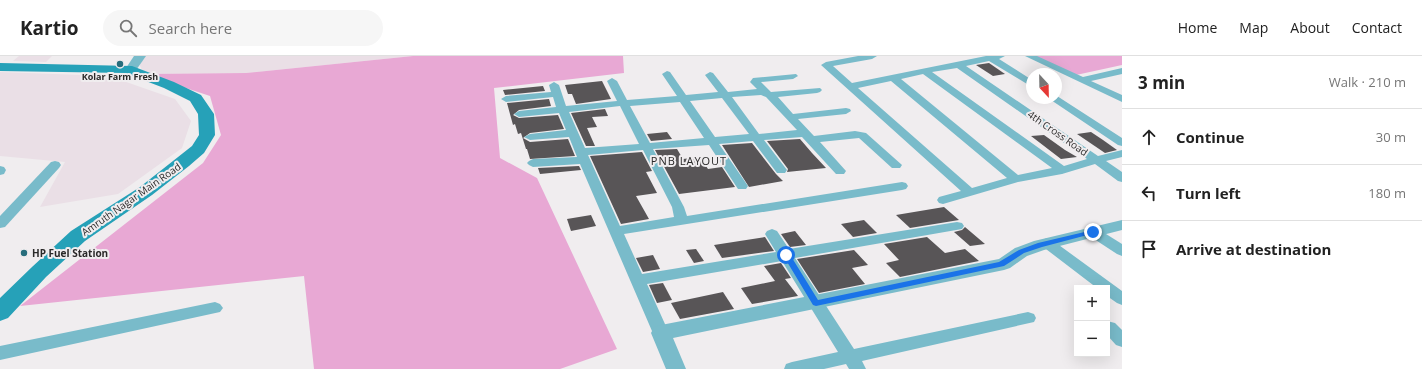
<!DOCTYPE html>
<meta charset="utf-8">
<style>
body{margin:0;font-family:"Open Sans",sans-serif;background:#f6f6f6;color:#222}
.controls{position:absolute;right:12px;bottom:12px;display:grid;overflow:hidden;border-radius:0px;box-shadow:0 4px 16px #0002}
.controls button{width:36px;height:36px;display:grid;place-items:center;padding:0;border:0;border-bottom:1px solid #e0e0e0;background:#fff;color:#222;font:20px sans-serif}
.compass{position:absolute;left:1026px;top:12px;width:36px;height:36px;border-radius:50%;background:#fff;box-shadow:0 4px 16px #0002;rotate:158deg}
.stop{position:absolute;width:12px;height:12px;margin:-9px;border:3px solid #1a73e8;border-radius:50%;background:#fff}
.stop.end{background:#1a73e8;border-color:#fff;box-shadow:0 1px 4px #0008}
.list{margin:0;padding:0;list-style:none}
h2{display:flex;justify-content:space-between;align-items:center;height:52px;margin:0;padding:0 16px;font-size:17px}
h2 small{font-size:13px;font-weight:400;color:#767676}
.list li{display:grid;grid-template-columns:26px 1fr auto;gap:12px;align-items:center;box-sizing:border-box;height:56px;padding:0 16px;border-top:1px solid #e0e0e0}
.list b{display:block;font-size:15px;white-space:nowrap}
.list em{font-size:13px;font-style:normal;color:#767676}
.icon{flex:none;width:22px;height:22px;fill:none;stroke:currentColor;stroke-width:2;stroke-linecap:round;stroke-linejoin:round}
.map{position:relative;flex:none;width:1122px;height:313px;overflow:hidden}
header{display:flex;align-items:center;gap:24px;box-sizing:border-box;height:56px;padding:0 20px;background:#fff;border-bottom:1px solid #e0e0e0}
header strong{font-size:19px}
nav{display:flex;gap:22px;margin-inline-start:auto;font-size:14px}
.search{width:280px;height:36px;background:#f6f6f6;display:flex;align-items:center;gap:10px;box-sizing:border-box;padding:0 14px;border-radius:22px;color:#767676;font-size:15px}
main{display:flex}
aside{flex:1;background:#fff}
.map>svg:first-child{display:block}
.built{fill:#eadfe6}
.green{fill:#e8a8d4}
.building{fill:#585557}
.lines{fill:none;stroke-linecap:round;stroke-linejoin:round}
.minor{fill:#79bbca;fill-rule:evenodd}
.tertiary{fill:#79bbca;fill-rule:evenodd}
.secondary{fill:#26a1b8;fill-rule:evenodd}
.route{fill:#1a73e8}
.poi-dot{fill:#276d7c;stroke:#f0edef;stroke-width:1.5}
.labels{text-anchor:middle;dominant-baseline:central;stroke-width:4;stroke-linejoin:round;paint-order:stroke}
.far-poi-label{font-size:9px;font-weight:bold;fill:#2a2929;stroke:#f0edef}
.street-label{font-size:10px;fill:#2a2929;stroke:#f0edef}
.poi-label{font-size:10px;font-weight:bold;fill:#2a2929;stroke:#f0edef;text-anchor:start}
.neighbourhood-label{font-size:11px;letter-spacing:1px;fill:#2a2929;stroke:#f0edef}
</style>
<header>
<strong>Kartio</strong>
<div class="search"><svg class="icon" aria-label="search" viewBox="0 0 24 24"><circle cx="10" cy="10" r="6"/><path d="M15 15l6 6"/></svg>Search here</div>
<nav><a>Home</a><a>Map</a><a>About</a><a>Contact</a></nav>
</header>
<main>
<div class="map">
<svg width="1122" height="313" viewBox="0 0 1122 313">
<rect width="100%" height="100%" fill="#f0edef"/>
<g class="built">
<polygon points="19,0 52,0 46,6 13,5"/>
<polygon points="144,0 413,0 246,17 144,18 139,8"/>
<polygon points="0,16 109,20 175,43 191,65 182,92 118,138 40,151 65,106 0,100"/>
</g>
<g class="green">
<polygon points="413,0 623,0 624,17 494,32 500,102 537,122 617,293 560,313 314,313 304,220 20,250 203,107 221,79 210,40 144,18 246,17"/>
<polygon points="1034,0 1122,0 1122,9 1076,19"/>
</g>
<g class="building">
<polygon points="989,7 1005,18 993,20 976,9"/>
<polygon points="602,25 611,43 576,48 572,38 568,38 565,29"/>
<polygon points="543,30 545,35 505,39 503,34"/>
<polygon points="549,43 551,50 519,54 513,59 519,62 558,59 564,73 530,77 523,82 530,86 568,83 575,100 530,103 527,93 526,93 521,77 518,78 515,68 513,69 507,47"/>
<polygon points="605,53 608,60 592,61 597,71 587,72 595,90 586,90 571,57"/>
<polygon points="667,76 672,83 651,85 647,78"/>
<polygon points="1091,76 1103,84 1117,94 1105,97 1077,78"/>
<polygon points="1044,79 1065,94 1077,101 1061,103 1031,80"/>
<polygon points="800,83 812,97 826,112 787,116 788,113 767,85"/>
<polygon points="752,87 776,118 783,125 749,131 722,89"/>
<polygon points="677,93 683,103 700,101 708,113 722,111 735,131 679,138 655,94"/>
<polygon points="642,96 652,115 646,116 657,137 636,140 649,163 621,168 590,100"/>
<polygon points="579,110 581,114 540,118 538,112"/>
<polygon points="944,151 959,164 910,172 896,159"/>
<polygon points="591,159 596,170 571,175 567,163"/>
<polygon points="864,164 877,177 853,181 841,168"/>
<polygon points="965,171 985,188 970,190 954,176 962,174"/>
<polygon points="795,175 806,189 790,191 781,178"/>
<polygon points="765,181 774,195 722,202 714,189"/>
<polygon points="927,181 945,197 965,193 979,205 900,221 886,207 899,204 884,188"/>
<polygon points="696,193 704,205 694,207 686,194"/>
<polygon points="854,194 868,209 852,212 865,228 819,237 797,203"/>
<polygon points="653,199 660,213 643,216 636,202"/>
<polygon points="781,207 791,222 785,223 798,240 752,248 741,232 775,225 764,210"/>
<polygon points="663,227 672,244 657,247 649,229"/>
<polygon points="723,236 734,253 680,263 671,247"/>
</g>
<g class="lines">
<g class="minor">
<path d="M858,0H877L872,3L833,10L852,27L986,0H1005L999,3L1032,24V31L989,5L966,10L1098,100L1122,94V101L1106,105L1122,116V126L1118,125L1095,108L1062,118L1018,126L943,148L939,147L937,144L939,141L961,135L821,9L826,6ZM957,12L1087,103L1064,110L932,16ZM923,18L1052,112L1018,119L901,23ZM891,25L1007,122L972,132L858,32Z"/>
<polygon points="1025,0 1037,0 1083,21 1122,12 1122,18 1091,25 1122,39 1122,46"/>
<path d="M667,15L670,16L686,39L718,36L705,19L710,16L713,17L728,36L757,33L750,26L753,22L796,18L798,20L793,23L761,26L771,36L820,32L822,34L820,36L817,37L778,41L793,58L846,52L850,53L851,55L846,58L798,63L814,80L855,75L866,77L902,109L900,112H892L859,82L820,86L846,115L844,118H836L802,81L764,84L787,114L785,117H777L753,85L719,88L748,130L746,133H738L709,89L653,93L684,151L687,160L902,126L906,127L908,130L906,133L902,134L624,178L642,218L776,196L765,178L767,175L772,173L777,175L789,193L957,166L962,167L964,170L962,173L795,202L854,293L1028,256L1034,258L1036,262L1034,266L862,305L866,313H849L846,308L824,313H784L786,308L792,306L838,296L782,205L647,228L669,277L667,282L661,283L655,282L580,108L533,111L529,109L527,107L529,105L533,103L577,101L569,81L530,84L524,81L530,78L566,74L559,57L519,61L514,58L519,55L556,51L553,41L506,46L501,43L506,40L551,36L549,29L554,26L559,29L566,50L617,45L607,25L612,22L617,25L627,44L677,40L662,18ZM761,39L766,41L797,74L759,78L732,41ZM722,42L749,78L715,81L690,45ZM680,46L704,82L650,87L630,50ZM620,50L639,88L585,92L569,56ZM643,94L672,151L674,161L620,170L588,99Z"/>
<polygon points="1057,40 1122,82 1122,90 1118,89 1048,42 1056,42"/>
<polygon points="55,105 59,106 61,109 59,112 5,171 0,172 0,160 51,106"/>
<polygon points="0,110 4,111 6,114 4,118 0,119"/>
<polygon points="1093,171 1098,173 1122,188 1122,200 1117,198 1088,179 1086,176 1088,173"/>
<polygon points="1047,182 1052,184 1122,235 1122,249 1117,247 1107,240 1107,232 1097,232 1042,190 1040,187 1042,184"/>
<polygon points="215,246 220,248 223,252 220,256 0,304 0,290"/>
<polygon points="1107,265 1115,267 1122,274 1122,291 1116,289 1107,279"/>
</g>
<g class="tertiary">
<polygon points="134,0 146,0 134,17 126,17 124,15"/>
<polygon points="1122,164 1122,174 1044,194 1027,200 1010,212 1004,214 673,282 686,313 666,313 651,277 654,271 661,269 999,203 1015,192 1034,185"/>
</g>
<polygon class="secondary" points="0,7 132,10 174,26 201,39 214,58 215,79 204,97 189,110 152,139 85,185 46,221 8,262 0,265 0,242 32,211 71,175 140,131 192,90 199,79 198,58 190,45 164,32 125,17 0,15"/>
</g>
<polygon class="route" points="1093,174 1096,176 1095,177 1042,191 1024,197 1004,210 816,250 813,249 783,199 786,196 789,197 818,244 999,206 1019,194 1038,187"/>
<g class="poi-dot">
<circle cx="120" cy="8" r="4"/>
<circle cx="24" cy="197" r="4"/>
</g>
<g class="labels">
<g class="far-poi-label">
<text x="120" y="20">Kolar Farm Fresh</text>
</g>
<g class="street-label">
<text transform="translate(1058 77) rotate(35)">4th Cross Road</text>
<text transform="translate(131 143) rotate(-35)">Amruth Nagar Main Road</text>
</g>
<g class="poi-label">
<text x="32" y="197">HP Fuel Station</text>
</g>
<g class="neighbourhood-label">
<text x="689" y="104">PNB LAYOUT</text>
</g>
</g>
</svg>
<div class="controls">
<button>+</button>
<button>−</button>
</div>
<svg class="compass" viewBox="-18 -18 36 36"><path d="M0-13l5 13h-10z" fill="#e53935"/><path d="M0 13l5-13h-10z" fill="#767676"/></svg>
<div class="stop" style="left:786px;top:199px"></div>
<div class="stop end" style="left:1093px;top:176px"></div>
</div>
<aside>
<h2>3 min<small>Walk · 210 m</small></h2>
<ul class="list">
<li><svg class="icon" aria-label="ahead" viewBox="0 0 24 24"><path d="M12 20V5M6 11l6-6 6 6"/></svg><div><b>Continue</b></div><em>30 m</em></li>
<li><svg class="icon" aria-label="left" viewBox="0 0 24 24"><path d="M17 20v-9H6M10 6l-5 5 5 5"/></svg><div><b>Turn left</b></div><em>180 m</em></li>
<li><svg class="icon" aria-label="arrive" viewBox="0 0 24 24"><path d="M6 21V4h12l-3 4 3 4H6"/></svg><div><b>Arrive at destination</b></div></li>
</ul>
</aside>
</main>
